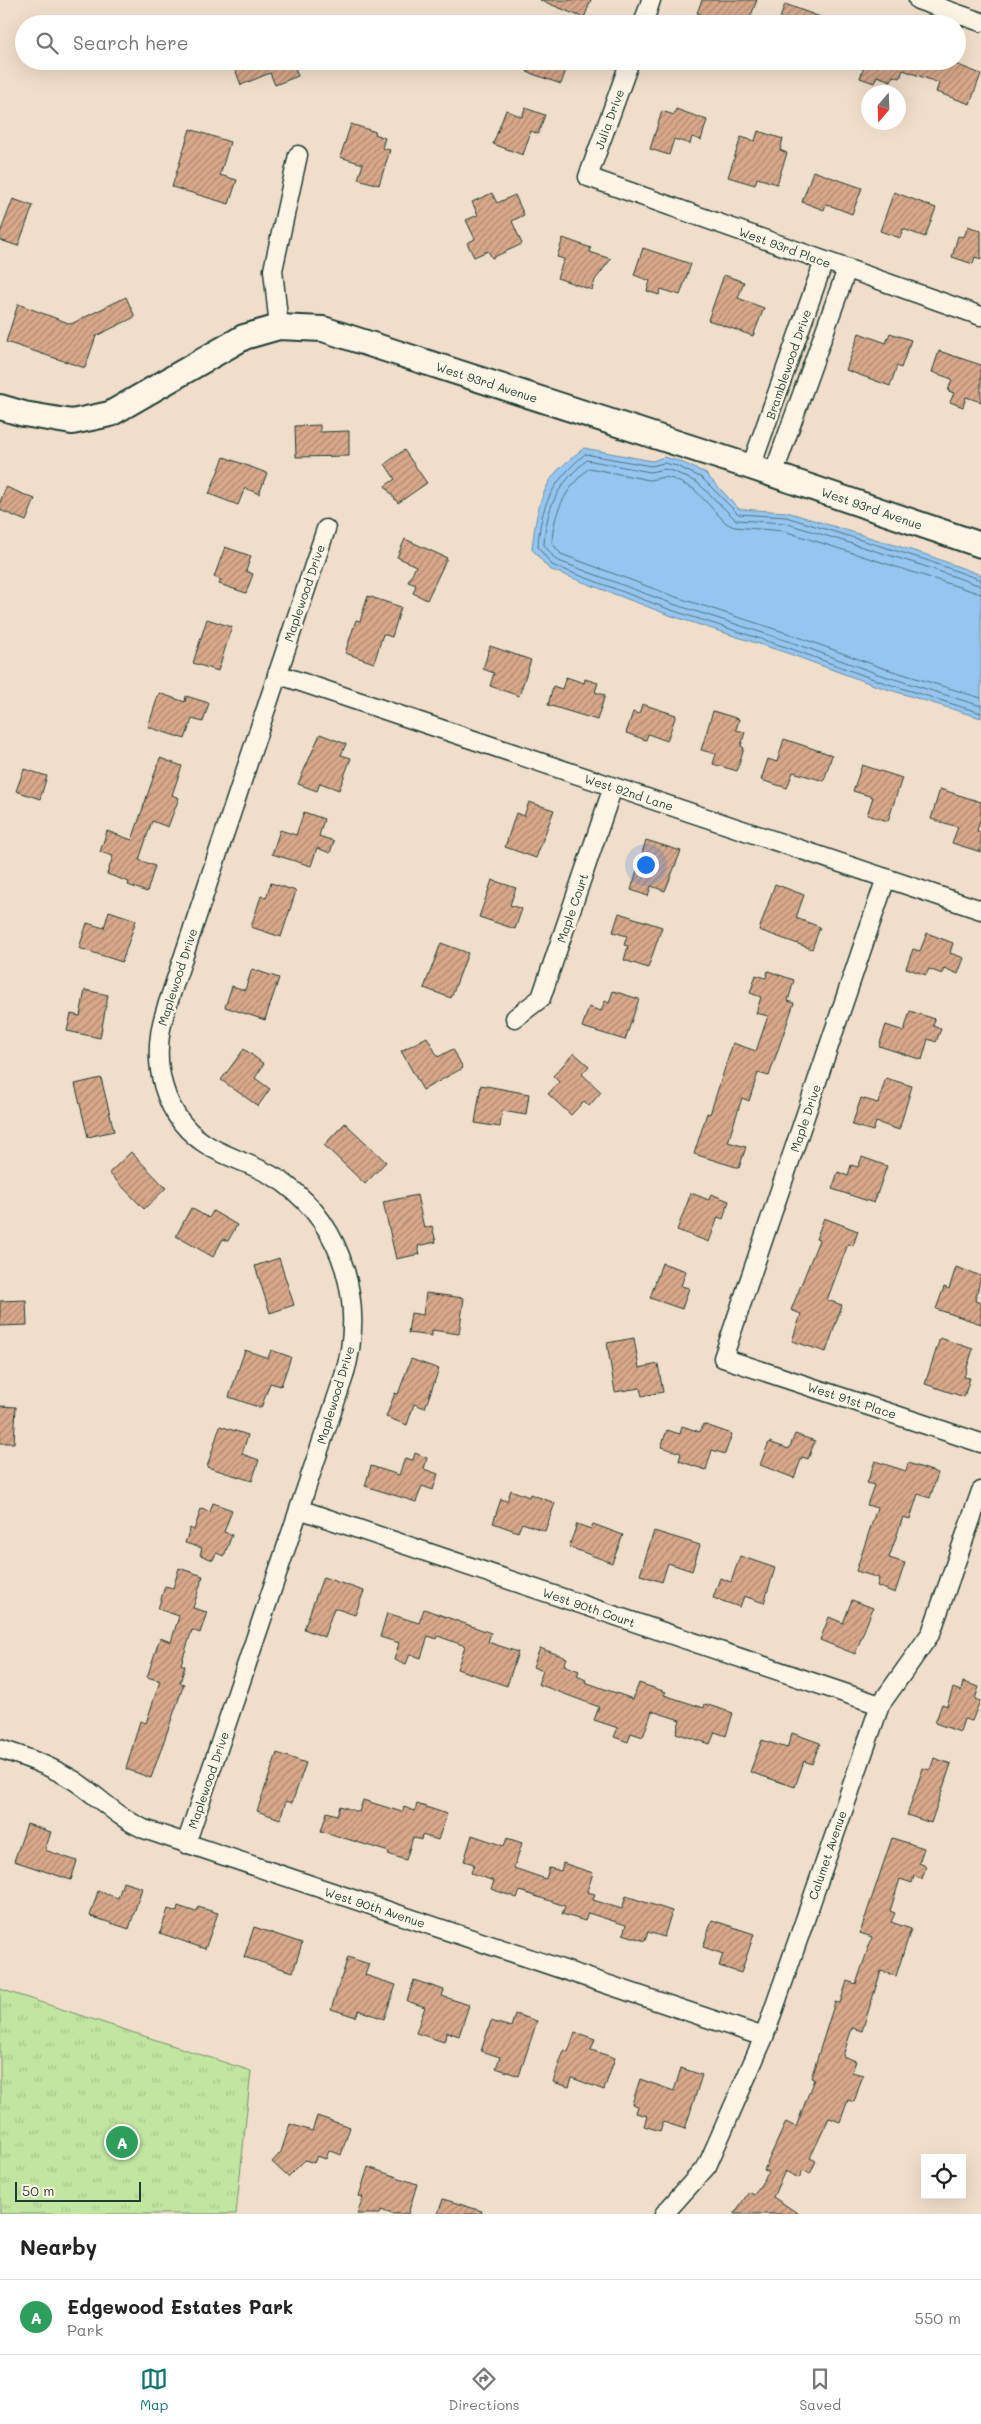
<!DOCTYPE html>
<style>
body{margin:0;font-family:Mali,sans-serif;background:#f6f6f6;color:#222}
.controls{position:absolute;right:15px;bottom:15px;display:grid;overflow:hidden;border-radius:0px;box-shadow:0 5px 20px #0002}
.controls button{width:45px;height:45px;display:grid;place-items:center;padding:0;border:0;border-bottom:1px solid #e0e0e0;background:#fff;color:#222;font:25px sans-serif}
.compass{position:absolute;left:861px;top:85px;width:45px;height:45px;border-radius:50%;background:#fff;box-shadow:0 5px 20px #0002;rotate:199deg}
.scale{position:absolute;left:15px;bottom:12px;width:126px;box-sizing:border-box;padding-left:5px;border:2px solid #1f3d34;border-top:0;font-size:14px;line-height:18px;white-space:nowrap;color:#1f3d34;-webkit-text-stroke:4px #fcf5e5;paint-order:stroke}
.you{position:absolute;left:645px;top:864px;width:18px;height:18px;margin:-12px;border:4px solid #fff;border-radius:50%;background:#1a73e8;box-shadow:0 0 0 8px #1a73e833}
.badge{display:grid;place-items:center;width:32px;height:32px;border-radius:50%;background:#0f766e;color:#fff;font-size:16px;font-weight:700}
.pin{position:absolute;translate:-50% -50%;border:2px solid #fff;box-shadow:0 1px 5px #0006}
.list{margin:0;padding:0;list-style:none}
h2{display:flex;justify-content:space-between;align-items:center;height:65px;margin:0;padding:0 20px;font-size:21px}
h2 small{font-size:16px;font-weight:400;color:#767676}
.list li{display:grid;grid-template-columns:32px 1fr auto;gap:15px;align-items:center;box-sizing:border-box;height:75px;padding:0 20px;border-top:1px solid #e0e0e0}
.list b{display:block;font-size:19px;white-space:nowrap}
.list p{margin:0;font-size:16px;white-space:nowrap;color:#767676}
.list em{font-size:16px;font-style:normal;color:#767676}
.icon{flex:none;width:28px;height:28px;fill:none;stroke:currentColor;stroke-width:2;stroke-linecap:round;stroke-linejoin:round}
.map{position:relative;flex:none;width:981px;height:2214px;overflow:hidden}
.search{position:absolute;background:#fff;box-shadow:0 5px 20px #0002;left:15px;right:15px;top:15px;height:55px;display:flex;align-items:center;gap:12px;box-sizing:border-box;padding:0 18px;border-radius:28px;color:#767676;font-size:19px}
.sheet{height:140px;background:#fff}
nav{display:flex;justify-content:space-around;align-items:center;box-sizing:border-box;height:70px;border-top:1px solid #e0e0e0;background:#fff;font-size:14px;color:#767676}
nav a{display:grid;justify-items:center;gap:2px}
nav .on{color:#0f766e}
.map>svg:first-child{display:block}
.park{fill:url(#park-tufts);stroke:#70926a}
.water{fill:#95c6f1;stroke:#668fa5}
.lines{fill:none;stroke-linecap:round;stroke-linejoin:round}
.shore{stroke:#4e7480;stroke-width:1}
.building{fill:url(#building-hatch);stroke:#1f3d34}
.street-casing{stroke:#1f3d34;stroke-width:21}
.secondary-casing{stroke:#1f3d34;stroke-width:28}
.street{stroke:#fcf5e5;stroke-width:18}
.secondary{stroke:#fcf5e5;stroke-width:24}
.labels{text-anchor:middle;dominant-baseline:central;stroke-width:5;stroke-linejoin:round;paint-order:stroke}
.street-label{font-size:12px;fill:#1f3d34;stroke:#fcf5e5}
</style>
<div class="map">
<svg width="981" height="2214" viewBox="0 0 981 2214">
<defs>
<pattern id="park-tufts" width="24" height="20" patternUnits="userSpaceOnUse" patternTransform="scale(1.25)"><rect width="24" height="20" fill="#c1e6a0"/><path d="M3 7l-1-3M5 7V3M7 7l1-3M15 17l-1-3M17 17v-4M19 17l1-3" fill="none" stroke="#a5c68a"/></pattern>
<pattern id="building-hatch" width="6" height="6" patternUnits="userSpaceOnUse" patternTransform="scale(1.25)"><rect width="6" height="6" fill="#d8a88b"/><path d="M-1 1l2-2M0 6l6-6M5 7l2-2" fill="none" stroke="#af8a72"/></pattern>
</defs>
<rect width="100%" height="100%" fill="#f1deca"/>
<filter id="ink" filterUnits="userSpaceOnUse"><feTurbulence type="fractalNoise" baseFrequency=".02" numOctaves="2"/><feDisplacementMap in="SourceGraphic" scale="10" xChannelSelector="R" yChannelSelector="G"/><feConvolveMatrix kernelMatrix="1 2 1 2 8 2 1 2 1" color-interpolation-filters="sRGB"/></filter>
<g filter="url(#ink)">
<polygon class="park" points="0,1989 251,2071 236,2214 0,2214"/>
<path class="water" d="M584,448L652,461L664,457L679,461L705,473L739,509L787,512L927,555L981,575V718L874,685L787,653L669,615L549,569L532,549C535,522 539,492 557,471C565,463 575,455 584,448Z"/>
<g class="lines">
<g class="shore">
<path d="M981,580L926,560L786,517L738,514L702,478L677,466L664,463L651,466L585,454C553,481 540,505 538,547L552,565L671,610L789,648L876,680L981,713"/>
<path d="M981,586L924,566L785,523L736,520L698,483L675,472L665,469L650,472L587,460C558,484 546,507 544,545L556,560L673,604L791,642L878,674L981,706"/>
<path d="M981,594L784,531L734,527L726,523L694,489L673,479L665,477L649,480L589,468C566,488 553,512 552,543L561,554L676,597L793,635L880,667L981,698"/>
</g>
</g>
<g class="building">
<polygon points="540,0 591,0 584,18"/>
<polygon points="702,0 757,0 748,23 736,18 734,24 727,24 697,13"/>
<polygon points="785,4 834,22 834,24 778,24"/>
<polygon points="232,61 298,61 293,64 298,76 275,85 270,73 241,85"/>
<polygon points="531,61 569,61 561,84 527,72"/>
<polygon points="866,61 948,61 981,74 970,104 936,92 939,83 903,70 900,78 893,76 891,81 877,76 874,83 860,78"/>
<polygon points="525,108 545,115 538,134 531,131 523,155 493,144 506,110 522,117"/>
<polygon points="676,109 707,120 701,140 692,137 690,144 674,139 669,155 650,149 662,111 674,115"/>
<polygon points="351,124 376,132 375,134 385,138 382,148 390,150 379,185 358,179 363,164 340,157"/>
<polygon points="190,129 230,142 220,175 237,180 229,204 172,187"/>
<polygon points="758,131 783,139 780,150 787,153 777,184 757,178 755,185 728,177 741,137 755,141"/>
<polygon points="813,171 862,188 852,214 826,204 824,210 802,202"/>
<polygon points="894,192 936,208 925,237 903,229 900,238 880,231"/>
<polygon points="492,193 497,203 515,195 524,215 512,221 522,244 492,258 488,251 474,257 467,243 475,239 466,220 478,215 472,202"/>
<polygon points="13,199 33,206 18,246 0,240 0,233"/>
<polygon points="968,226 981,231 981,259 975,257 973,264 952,257 958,236 964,237"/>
<polygon points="563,238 591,248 590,252 611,259 595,280 592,290 557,278 564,259 557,257"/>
<polygon points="643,248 691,264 680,295 661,289 659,295 647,291 650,281 634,275"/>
<polygon points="724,275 744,282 738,298 764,308 753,336 708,320"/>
<polygon points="126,297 135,317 96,336 85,368 6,342 18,304 71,324"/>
<polygon points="859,333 886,343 890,333 911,340 901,368 897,366 890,386 846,370"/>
<polygon points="939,351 981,365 981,402 966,397 963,407 950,402 954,393 948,391 952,379 932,372"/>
<polygon points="320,425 320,432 349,431 349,456 296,457 295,426"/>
<polygon points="404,450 427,483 398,503 385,486 395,479 385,464"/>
<polygon points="224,457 267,473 259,494 245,488 238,505 209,494"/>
<polygon points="6,487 35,499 26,521 0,510 0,502"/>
<polygon points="405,539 447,558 427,600 413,593 416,585 408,582 416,566 397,557"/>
<polygon points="225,547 251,556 246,571 253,574 246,593 219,584 221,580 214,577"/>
<polygon points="368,596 401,607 392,637 383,634 374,663 345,653 356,620 360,621"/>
<polygon points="207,619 232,627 218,671 193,663"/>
<polygon points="490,646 531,660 519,696 490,686 494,673 483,669"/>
<polygon points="566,677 584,683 585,679 598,683 595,692 605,695 597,720 548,705 553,686 562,689"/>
<polygon points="159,693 185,702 186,696 209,703 203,722 192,719 185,739 148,727"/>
<polygon points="642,704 676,715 667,741 648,734 646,740 626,733 633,712 639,714"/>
<polygon points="713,711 739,719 736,730 745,732 741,746 744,748 737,771 713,764 716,754 701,750"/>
<polygon points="320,734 346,744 341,755 351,758 339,790 320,783 317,791 298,784"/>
<polygon points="784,739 832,755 824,781 793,772 787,788 761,780 768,759 777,762"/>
<polygon points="160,758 182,766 172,795 179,798 168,827 152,821 139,860 155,866 147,892 128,885 129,882 107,874 113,856 100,852 107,831 132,840"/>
<polygon points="862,765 902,778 888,821 867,815 873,797 853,791"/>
<polygon points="24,769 47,776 40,799 16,791"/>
<polygon points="940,789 981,802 981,817 977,831 981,832 981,852 952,843 958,827 931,819"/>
<polygon points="529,802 554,810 536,858 505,847 516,813 524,816"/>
<polygon points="304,812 324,819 319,836 334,841 330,853 317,848 311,866 272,854 280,830 296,835"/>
<polygon points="646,840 681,851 665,891 651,886 648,896 631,890"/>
<polygon points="492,880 516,888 510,905 522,909 515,929 479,917"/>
<polygon points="271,883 296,891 281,937 251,927 261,896 266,898"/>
<polygon points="775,884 804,895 796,918 820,927 812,949 759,930"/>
<polygon points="109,911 136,920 122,962 79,948 87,923 104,928"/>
<polygon points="619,913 662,927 648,968 624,960 628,946 624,945 627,936 613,932"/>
<polygon points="927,933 953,943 950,953 964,958 958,974 944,968 942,974 929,969 926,975 906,968 913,949 920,951"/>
<polygon points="441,943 468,953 451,998 424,988"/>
<polygon points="252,969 279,978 265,1020 225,1007 232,986 245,990"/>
<polygon points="768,971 794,980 788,1001 794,1003 769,1076 758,1073 749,1101 742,1098 728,1142 746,1147 739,1168 694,1154 707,1113 710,1114 733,1043 756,1051 768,1016 756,1013 761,997 750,993 756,975 766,978"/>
<polygon points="85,990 108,995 100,1038 67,1031 71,1014 80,1016"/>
<polygon points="613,991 639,999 625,1040 582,1027 589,1007 601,1011 605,1001 609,1003"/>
<polygon points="910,1011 935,1019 933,1026 941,1029 936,1042 928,1039 922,1060 879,1046 886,1025 904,1031"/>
<polygon points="427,1037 438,1057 453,1049 463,1068 423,1090 401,1051"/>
<polygon points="244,1049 264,1064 255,1078 270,1089 258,1106 221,1080"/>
<polygon points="574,1053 589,1066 582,1074 601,1092 589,1106 584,1101 571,1115 548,1094 559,1082 553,1076"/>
<polygon points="101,1078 114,1131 88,1137 75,1084"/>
<polygon points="886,1078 912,1086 899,1130 876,1122 873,1131 852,1125 861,1098 878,1103"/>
<polygon points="481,1085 529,1094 526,1115 502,1111 500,1127 475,1123"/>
<polygon points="345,1123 386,1162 365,1184 324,1145"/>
<polygon points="131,1152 166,1188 144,1209 109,1173"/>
<polygon points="862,1157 887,1166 874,1203 832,1189 838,1172 848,1176 851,1165 858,1167"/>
<polygon points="691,1193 709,1200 711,1194 729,1201 723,1219 718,1217 709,1242 677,1230"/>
<polygon points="417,1195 424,1228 432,1226 436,1242 418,1246 420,1254 396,1259 383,1202"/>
<polygon points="191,1208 209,1218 213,1211 237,1225 228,1241 223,1239 213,1257 176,1236"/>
<polygon points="824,1218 858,1231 853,1246 848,1244 827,1300 842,1305 826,1352 792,1341 801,1314 791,1310 819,1240 816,1239"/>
<polygon points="279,1258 294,1305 270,1313 255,1266"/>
<polygon points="662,1263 686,1271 681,1286 689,1288 682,1309 650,1298"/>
<polygon points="956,1267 981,1276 975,1301 981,1303 981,1324 936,1309 944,1287 949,1289"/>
<polygon points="426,1293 464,1298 459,1334 432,1330 432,1336 408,1333 411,1313 423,1315"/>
<polygon points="26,1300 27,1325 0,1326 0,1301"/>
<polygon points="634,1338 639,1368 658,1364 663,1392 642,1396 640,1388 615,1392 607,1343"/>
<polygon points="940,1338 973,1349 964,1377 970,1378 964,1397 925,1384"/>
<polygon points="245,1350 268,1358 271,1350 291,1357 281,1386 270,1383 261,1408 229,1397"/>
<polygon points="411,1359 439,1369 425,1408 414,1404 407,1425 386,1417 395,1393 398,1394"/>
<polygon points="0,1406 16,1407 14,1443 0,1443"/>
<polygon points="703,1424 732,1434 725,1454 712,1450 706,1470 679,1461 681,1453 661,1447 667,1430 680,1434 682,1426 700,1432"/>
<polygon points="220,1426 248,1435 242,1454 259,1460 252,1481 207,1467"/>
<polygon points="795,1434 815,1441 808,1459 802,1457 794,1478 760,1465 769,1442 789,1449"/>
<polygon points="415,1453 427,1458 424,1469 438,1474 433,1490 422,1486 416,1502 365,1486 371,1466 399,1475 405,1458 413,1460"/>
<polygon points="875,1461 906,1471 908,1463 938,1473 930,1498 918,1494 910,1519 903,1517 889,1558 905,1563 895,1593 877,1586 879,1578 856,1571 877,1508 867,1505 874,1485 867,1483"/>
<polygon points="511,1490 529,1497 530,1494 555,1503 545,1531 522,1523 518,1532 493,1523 501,1499 507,1501"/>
<polygon points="213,1503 232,1510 224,1532 232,1535 224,1556 216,1553 213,1560 200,1555 202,1548 185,1543 190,1528 194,1530 201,1509 210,1512"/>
<polygon points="577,1524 591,1529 593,1524 623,1535 612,1563 569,1547"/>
<polygon points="654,1531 700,1545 692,1571 668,1563 662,1582 640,1575"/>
<polygon points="740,1556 775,1568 764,1603 744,1596 740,1607 713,1598 720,1578 731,1582"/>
<polygon points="179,1568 203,1576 193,1608 207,1612 200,1633 192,1630 181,1664 185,1666 180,1683 184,1684 151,1778 126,1769 140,1721 146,1723 160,1681 147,1677 160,1638 171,1642 179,1616 158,1609 165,1586 173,1588"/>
<polygon points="323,1577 364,1591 355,1615 334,1608 324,1637 304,1629"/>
<polygon points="852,1600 873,1608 855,1654 820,1640 829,1617 843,1623"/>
<polygon points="424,1609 491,1633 488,1642 518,1652 507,1686 457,1669 465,1646 438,1636 437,1639 428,1636 421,1658 410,1654 406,1664 394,1660 399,1643 380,1637 387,1613 419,1623"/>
<polygon points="540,1648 567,1658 564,1665 579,1671 577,1676 586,1680 585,1682 633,1699 639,1683 666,1692 664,1695 704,1708 705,1704 733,1713 726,1736 715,1732 710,1744 676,1733 680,1720 652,1711 643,1737 631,1733 628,1742 614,1737 618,1728 594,1720 599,1707 538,1684 543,1671 533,1667"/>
<polygon points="963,1682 979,1687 975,1699 980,1701 972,1721 964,1719 960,1732 935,1723 942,1704 947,1706 953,1688 961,1691"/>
<polygon points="792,1733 820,1743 812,1764 804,1761 795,1787 750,1772 762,1740 787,1748"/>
<polygon points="277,1753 306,1763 292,1803 286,1801 280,1819 257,1811"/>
<polygon points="934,1758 951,1764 931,1823 907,1815 923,1768 930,1770"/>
<polygon points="363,1800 402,1812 404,1807 415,1811 417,1804 447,1814 438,1840 422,1835 421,1840 413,1837 406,1860 388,1854 389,1852 321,1831 327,1812 337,1815 340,1806 359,1812"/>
<polygon points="27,1824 51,1832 45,1850 77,1861 71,1880 14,1861"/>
<polygon points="472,1835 504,1846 507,1838 522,1843 514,1868 546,1879 549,1868 561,1871 563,1863 593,1873 587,1892 595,1894 593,1900 622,1909 626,1896 672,1911 664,1937 648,1932 645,1941 623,1934 626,1925 588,1913 585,1921 562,1914 565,1906 520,1891 517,1898 491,1889 494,1881 471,1873 474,1864 464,1861"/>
<polygon points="892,1838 924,1848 919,1863 926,1866 922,1879 914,1876 912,1883 900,1879 890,1911 895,1913 891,1922 911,1929 896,1976 881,1971 862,2031 852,2028 843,2056 856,2061 852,2072 863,2075 854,2102 848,2100 840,2122 829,2118 810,2158 816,2161 810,2174 803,2170 799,2178 785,2171 773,2197 799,2214 734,2214 749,2192 754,2195 769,2172 764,2170 786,2122 796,2127 814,2079 811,2078 835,2002 840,2003 847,1981 856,1984 872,1937 860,1933"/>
<polygon points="123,1882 142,1888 129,1929 90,1916 98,1891 118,1898"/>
<polygon points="178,1906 196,1912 198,1907 218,1913 205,1949 160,1933 168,1909 177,1912"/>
<polygon points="712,1920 754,1934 741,1973 719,1966 723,1954 703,1947"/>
<polygon points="254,1927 302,1943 293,1972 244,1957"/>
<polygon points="348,1957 369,1964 365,1975 396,1985 384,2019 359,2010 356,2017 331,2009"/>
<polygon points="414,1980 444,1990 442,1996 469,2005 459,2036 447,2032 444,2042 416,2033 425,2007 407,2001"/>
<polygon points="515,2014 537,2021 519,2076 496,2068 500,2057 481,2051 491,2021 511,2027"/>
<polygon points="575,2032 595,2039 591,2050 615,2058 604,2090 572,2078 569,2087 553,2082 564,2050 568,2052"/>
<polygon points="681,2068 702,2075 685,2129 663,2122 660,2131 644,2126 647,2116 636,2113 638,2106 632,2104 640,2079 674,2091"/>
<polygon points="317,2116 350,2127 341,2155 329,2150 326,2159 317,2156 314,2163 305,2160 288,2177 272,2162 281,2152 290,2124 312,2131"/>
<polygon points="368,2167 417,2184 408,2214 392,2214 381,2210 380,2214 357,2214 363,2197 359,2196"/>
<polygon points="443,2199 482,2211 481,2214 438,2214"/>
</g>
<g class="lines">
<defs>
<g id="street">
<polyline points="918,0 981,22"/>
<polyline points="643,24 651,0"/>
<polyline points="630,61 588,177 981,316"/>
<polyline points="279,327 273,270 298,155"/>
<polyline points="751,467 824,261"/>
<polyline points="773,475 847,269"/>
<polyline points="277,674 981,910"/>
<polyline points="886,878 723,1358 981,1443"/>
<polyline points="515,1018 541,998 613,787"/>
<polyline points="299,1509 880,1705"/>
<path d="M0,1749C26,1757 51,1766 75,1781C99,1797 117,1817 144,1829L764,2037"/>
<path d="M186,1844L344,1376C365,1305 345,1228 284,1183C262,1167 236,1161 212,1148C162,1120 149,1061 166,1009L326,529"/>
<polyline points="664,2214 707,2166 764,2037 880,1705 931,1633 981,1491"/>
</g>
<polyline id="secondary" points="0,407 24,414 72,422 110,414 244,337 279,327 323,329 751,467 981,545"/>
</defs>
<use href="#street" class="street-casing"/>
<use href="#secondary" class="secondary-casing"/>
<use href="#street" class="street"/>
<use href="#secondary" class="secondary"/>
</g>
</g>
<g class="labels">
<g class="street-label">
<text transform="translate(609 119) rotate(-70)">Julia Drive</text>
<text transform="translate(785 247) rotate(20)">West 93rd Place</text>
<text transform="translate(788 364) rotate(-71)">Bramblewood Drive</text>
<text transform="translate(487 382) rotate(18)">West 93rd Avenue</text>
<text transform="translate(872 508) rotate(19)">West 93rd Avenue</text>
<text transform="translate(304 593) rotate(-71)">Maplewood Drive</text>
<text transform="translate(629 792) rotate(18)">West 92nd Lane</text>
<text transform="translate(572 908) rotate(-71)">Maple Court</text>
<text transform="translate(177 977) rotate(-72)">Maplewood Drive</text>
<text transform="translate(805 1118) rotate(-71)">Maple Drive</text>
<text transform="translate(335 1395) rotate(-73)">Maplewood Drive</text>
<text transform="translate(852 1400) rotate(18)">West 91st Place</text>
<text transform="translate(589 1607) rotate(19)">West 90th Court</text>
<text transform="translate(208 1780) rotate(-71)">Maplewood Drive</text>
<text transform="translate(827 1855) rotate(-71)">Calumet Avenue</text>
<text transform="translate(375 1907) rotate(18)">West 90th Avenue</text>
</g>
</g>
</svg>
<div class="controls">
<button><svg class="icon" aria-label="locate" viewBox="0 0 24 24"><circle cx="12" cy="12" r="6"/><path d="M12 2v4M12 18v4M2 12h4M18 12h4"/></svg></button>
</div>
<svg class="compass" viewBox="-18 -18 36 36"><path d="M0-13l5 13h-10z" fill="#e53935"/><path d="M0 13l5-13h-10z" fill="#767676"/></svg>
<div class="scale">50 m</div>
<div class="you"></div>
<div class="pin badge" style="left:122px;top:2142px;background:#2e9e5b">A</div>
<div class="search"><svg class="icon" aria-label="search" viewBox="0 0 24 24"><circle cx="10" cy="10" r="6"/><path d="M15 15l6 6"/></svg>Search here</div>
</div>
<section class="sheet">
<h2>Nearby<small></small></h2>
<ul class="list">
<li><span class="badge" style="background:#2e9e5b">A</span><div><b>Edgewood Estates Park</b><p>Park</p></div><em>550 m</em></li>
</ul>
</section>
<nav>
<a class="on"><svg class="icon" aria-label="map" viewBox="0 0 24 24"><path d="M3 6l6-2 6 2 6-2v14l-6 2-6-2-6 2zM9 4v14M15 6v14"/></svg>Map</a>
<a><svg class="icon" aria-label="directions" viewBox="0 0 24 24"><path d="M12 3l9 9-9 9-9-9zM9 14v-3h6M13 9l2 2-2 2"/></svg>Directions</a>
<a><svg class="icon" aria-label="saved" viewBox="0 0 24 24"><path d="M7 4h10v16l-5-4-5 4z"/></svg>Saved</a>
</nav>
